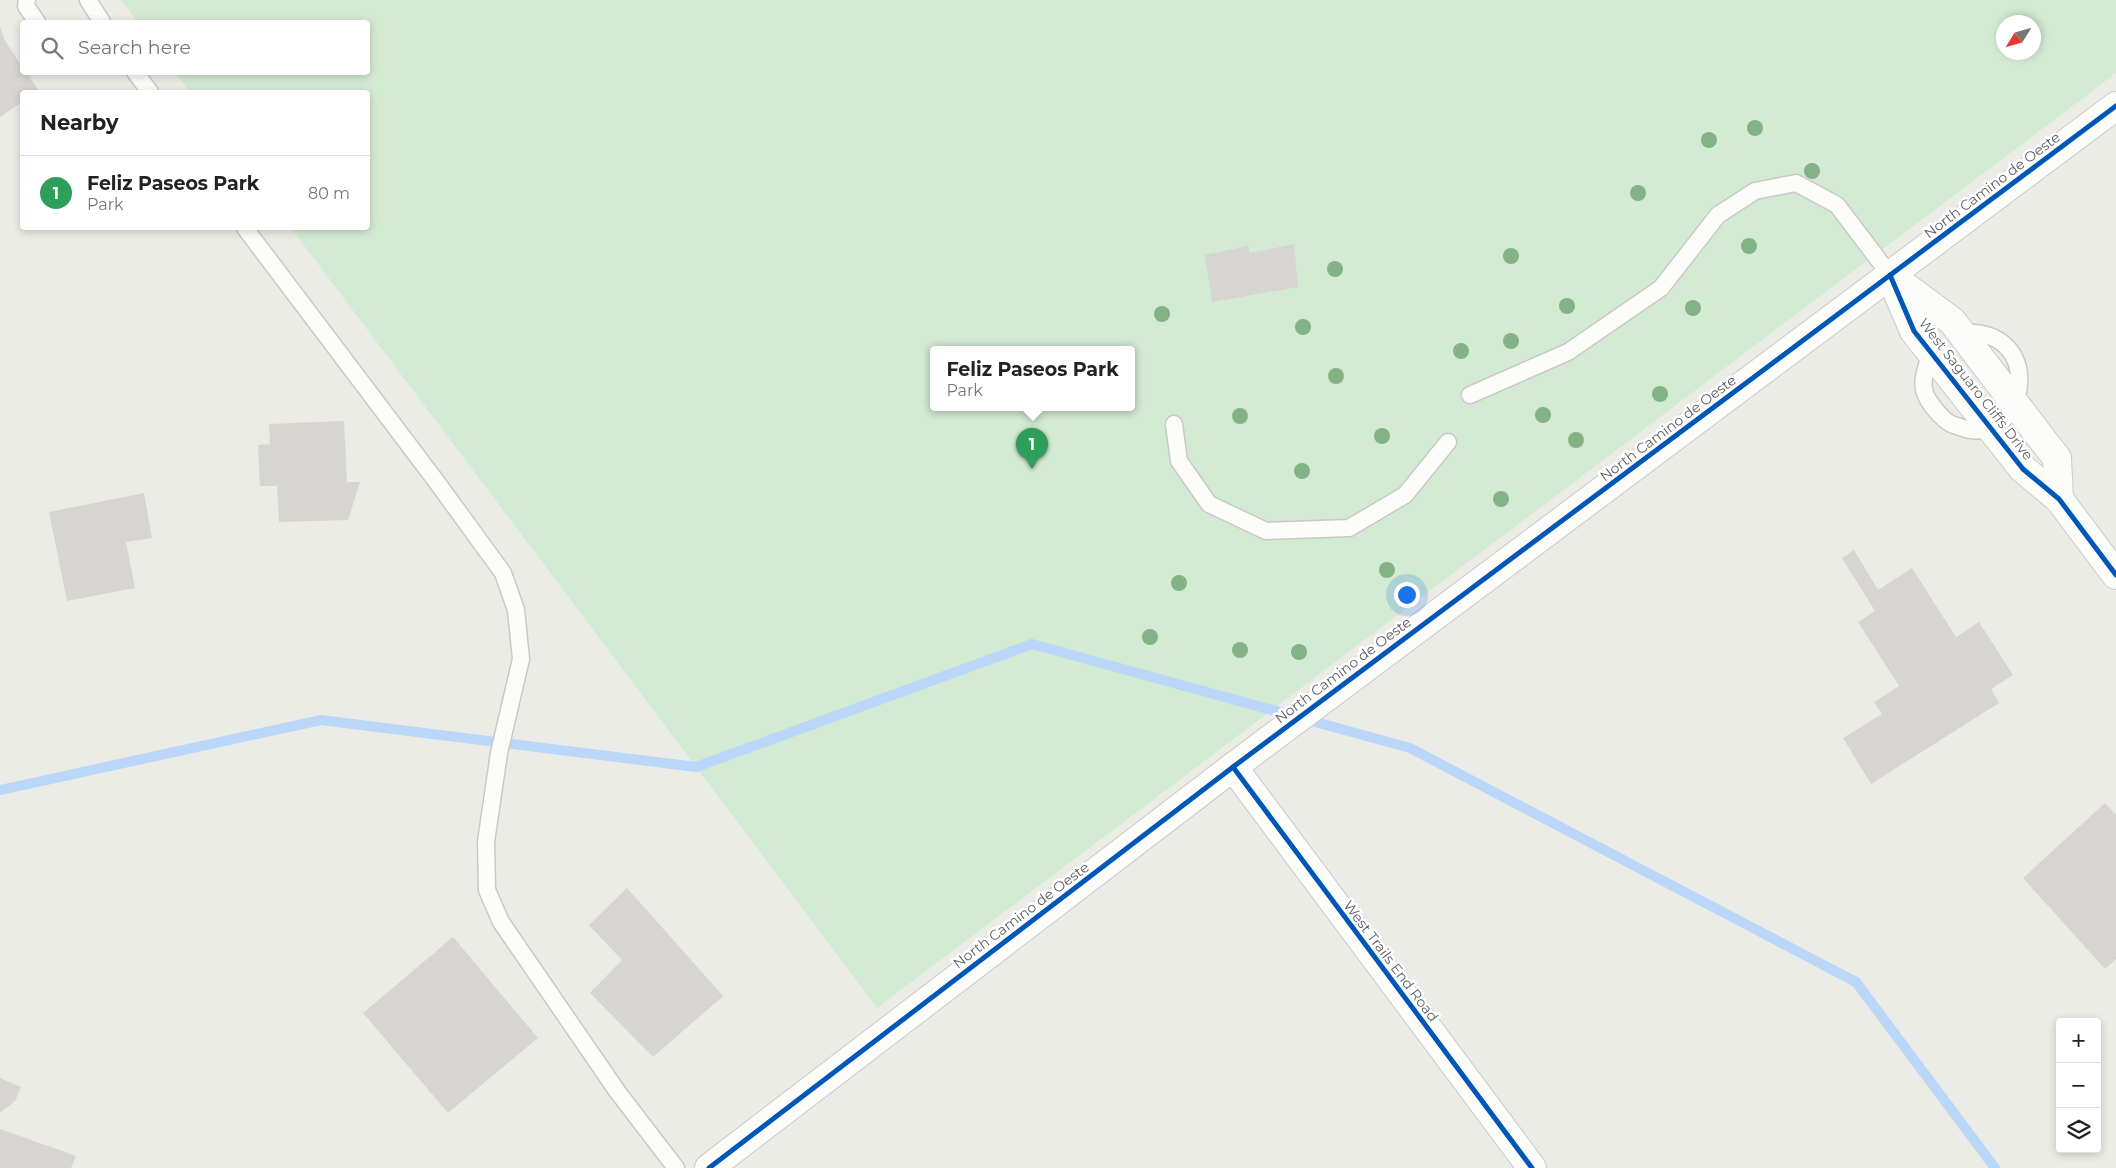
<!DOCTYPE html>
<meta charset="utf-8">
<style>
body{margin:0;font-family:Montserrat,sans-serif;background:#f6f6f6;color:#222}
.controls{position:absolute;right:15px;bottom:15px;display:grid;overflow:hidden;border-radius:5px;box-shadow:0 2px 8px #0003}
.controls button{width:45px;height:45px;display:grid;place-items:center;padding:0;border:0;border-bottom:1px solid #e0e0e0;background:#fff;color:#222;font:25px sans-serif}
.compass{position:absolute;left:1996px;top:15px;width:45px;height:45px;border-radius:50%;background:#fff;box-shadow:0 2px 8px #0003;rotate:233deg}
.you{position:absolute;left:1406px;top:594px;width:18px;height:18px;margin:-12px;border:4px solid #fff;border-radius:50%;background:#1a73e8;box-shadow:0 0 0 8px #1a73e833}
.badge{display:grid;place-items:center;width:32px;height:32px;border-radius:50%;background:#2563eb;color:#fff;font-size:16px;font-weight:700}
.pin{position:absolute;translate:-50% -41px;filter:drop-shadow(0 1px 2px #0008)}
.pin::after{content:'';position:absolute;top:26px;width:18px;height:15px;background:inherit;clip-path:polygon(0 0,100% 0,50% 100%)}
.popup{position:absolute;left:930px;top:346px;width:205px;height:65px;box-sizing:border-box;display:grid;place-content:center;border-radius:5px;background:#fff;filter:drop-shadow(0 1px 4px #0005);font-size:16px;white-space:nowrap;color:#767676}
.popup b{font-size:19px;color:#222}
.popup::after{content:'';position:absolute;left:50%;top:100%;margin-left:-10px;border:10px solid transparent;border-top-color:#fff}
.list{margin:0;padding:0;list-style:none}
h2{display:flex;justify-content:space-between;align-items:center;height:65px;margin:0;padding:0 20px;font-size:21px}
h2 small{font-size:16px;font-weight:400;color:#767676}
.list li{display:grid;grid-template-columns:32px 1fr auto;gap:15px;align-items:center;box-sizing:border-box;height:75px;padding:0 20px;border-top:1px solid #e0e0e0}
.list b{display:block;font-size:19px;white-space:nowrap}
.list p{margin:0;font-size:16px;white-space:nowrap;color:#767676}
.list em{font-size:16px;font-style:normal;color:#767676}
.icon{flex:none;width:28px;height:28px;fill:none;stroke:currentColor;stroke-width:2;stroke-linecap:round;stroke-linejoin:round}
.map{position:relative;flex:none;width:2116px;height:1168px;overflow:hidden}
.search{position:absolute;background:#fff;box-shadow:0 2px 8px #0003;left:20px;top:20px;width:350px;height:55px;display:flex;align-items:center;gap:12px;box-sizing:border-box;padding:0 18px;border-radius:5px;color:#767676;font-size:19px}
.panel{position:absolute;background:#fff;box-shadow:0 2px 8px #0003;left:20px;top:90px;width:350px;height:140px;border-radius:5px}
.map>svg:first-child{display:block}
.green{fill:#d3ead3;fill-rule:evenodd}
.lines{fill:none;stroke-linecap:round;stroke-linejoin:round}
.stream{stroke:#bad6f8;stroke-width:10}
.building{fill:#d6d5d1}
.lane-casing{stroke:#c9cac8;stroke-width:19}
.street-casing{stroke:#c9cac8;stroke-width:30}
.secondary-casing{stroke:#c9cbca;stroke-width:30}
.lane{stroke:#fcfcfb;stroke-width:16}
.street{stroke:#fcfcfb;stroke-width:28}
.secondary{stroke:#fcfcfb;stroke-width:28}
.cycleway-casing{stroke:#fff;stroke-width:8}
.cycleway{stroke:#0057b8;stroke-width:5}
.tree{fill:#83b287}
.labels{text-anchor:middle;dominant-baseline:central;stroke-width:5;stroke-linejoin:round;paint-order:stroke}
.street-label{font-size:14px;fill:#5b5f65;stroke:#fff}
</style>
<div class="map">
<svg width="2116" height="1168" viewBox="0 0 2116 1168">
<rect width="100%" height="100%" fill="#ecece6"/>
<path class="green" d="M121,0H2116V73L877,1008L291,228H368V92H190L175,73L368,72V22H138ZM2004,22H2034V52H2004ZM933,350H1131V408H933Z"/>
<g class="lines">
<polyline class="stream" points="0,790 321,720 696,767 1032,644 1410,748 1856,982 1995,1168"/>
</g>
<g class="building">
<polygon points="0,26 4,39 22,67 22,72 26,72 39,91 36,92 22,92 22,102 0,117"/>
<polygon points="1294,244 1298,287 1212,302 1205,255 1248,246 1250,253"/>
<polygon points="344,421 347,482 360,482 348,520 279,522 277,486 260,486 258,445 270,444 269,424"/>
<polygon points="144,493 152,538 126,542 135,588 67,601 49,512"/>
<polygon points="1854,550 1878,590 1912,568 1956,637 1979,622 2013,675 1991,689 1999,703 1871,784 1843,738 1882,714 1874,702 1899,686 1858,622 1875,611 1842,558"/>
<polygon points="2105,803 2116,815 2116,959 2105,969 2023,878"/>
<polygon points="627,888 723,996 653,1057 590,993 622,960 589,925"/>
<polygon points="453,937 538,1038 448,1113 363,1013"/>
<polygon points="0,1078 21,1087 15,1101 0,1113"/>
<polygon points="0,1129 76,1156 71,1168 0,1168"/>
</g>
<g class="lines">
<defs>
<g id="lane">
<polyline points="27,0 26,6 37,22"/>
<polyline points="88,0 102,22"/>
<polyline points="135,72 150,92"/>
<polyline points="245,228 436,481 503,573 516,610 521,659 499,753 486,842 487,890 501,922 617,1091 676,1168"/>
<path d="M1931,353C1921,382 1918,392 1940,415C1949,425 1954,425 1966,429C2027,445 2048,326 1961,333"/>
<polyline points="1470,395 1568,352 1661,288 1718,215 1755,191 1796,183 1837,205 1890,275"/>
<polyline points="1174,424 1179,461 1209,504 1266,531 1349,528 1405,495 1448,442"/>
</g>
<g id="street">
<polyline points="1890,275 1914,331 2023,469 2059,499 2116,575"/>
<polyline points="1891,276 1952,321 2045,443 2057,458 2059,499"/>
</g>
<g id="secondary">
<polyline points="1233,767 1532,1168"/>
<polyline points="709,1168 1233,767 2116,106"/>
</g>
</defs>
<use href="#lane" class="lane-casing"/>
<use href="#street" class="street-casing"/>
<use href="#secondary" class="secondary-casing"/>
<use href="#lane" class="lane"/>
<use href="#street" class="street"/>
<use href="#secondary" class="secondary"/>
<defs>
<g id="cycleway">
<polyline points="1890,275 1914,331 2023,469 2059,499 2116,575"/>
<polyline points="1233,767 1532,1168"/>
<polyline points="709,1168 1233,767 2116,106"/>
</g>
</defs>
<use href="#cycleway" class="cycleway-casing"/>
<use href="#cycleway" class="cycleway"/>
</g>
<g class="tree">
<circle cx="1755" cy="128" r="8"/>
<circle cx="1709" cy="140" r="8"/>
<circle cx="1812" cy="171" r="8"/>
<circle cx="1638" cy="193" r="8"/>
<circle cx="1749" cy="246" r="8"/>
<circle cx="1511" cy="256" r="8"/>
<circle cx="1335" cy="269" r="8"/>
<circle cx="1567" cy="306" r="8"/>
<circle cx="1693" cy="308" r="8"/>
<circle cx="1162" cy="314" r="8"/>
<circle cx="1303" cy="327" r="8"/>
<circle cx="1511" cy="341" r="8"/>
<circle cx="1461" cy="351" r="8"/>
<circle cx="1336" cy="376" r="8"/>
<circle cx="1660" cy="394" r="8"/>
<circle cx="1543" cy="415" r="8"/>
<circle cx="1240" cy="416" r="8"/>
<circle cx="1382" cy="436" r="8"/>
<circle cx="1576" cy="440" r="8"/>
<circle cx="1302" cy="471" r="8"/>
<circle cx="1501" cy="499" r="8"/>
<circle cx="1387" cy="570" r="8"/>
<circle cx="1179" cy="583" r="8"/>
<circle cx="1150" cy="637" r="8"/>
<circle cx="1240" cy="650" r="8"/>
<circle cx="1299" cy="652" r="8"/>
</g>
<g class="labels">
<g class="street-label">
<text transform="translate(1992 185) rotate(-37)">North Camino de Oeste</text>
<text transform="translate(1976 389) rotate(52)">West Saguaro Cliffs Drive</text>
<text transform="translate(1668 428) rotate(-37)">North Camino de Oeste</text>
<text transform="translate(1343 670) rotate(-37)">North Camino de Oeste</text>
<text transform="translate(1021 915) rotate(-37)">North Camino de Oeste</text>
<text transform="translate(1391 961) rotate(53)">West Trails End Road</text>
</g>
</g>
</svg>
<div class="controls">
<button>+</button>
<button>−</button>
<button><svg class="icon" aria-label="layers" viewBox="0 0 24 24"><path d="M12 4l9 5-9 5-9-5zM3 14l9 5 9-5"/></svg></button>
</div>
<svg class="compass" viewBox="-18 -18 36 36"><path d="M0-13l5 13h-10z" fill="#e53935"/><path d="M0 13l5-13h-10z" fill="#767676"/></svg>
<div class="you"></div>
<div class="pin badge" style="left:1032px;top:469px;background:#2e9e5b">1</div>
<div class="popup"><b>Feliz Paseos Park</b>Park</div>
<div class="search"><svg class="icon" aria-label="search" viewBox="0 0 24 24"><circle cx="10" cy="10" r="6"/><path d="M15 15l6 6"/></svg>Search here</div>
<section class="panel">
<h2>Nearby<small></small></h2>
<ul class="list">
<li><span class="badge" style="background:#2e9e5b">1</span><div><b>Feliz Paseos Park</b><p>Park</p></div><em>80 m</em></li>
</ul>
</section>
</div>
